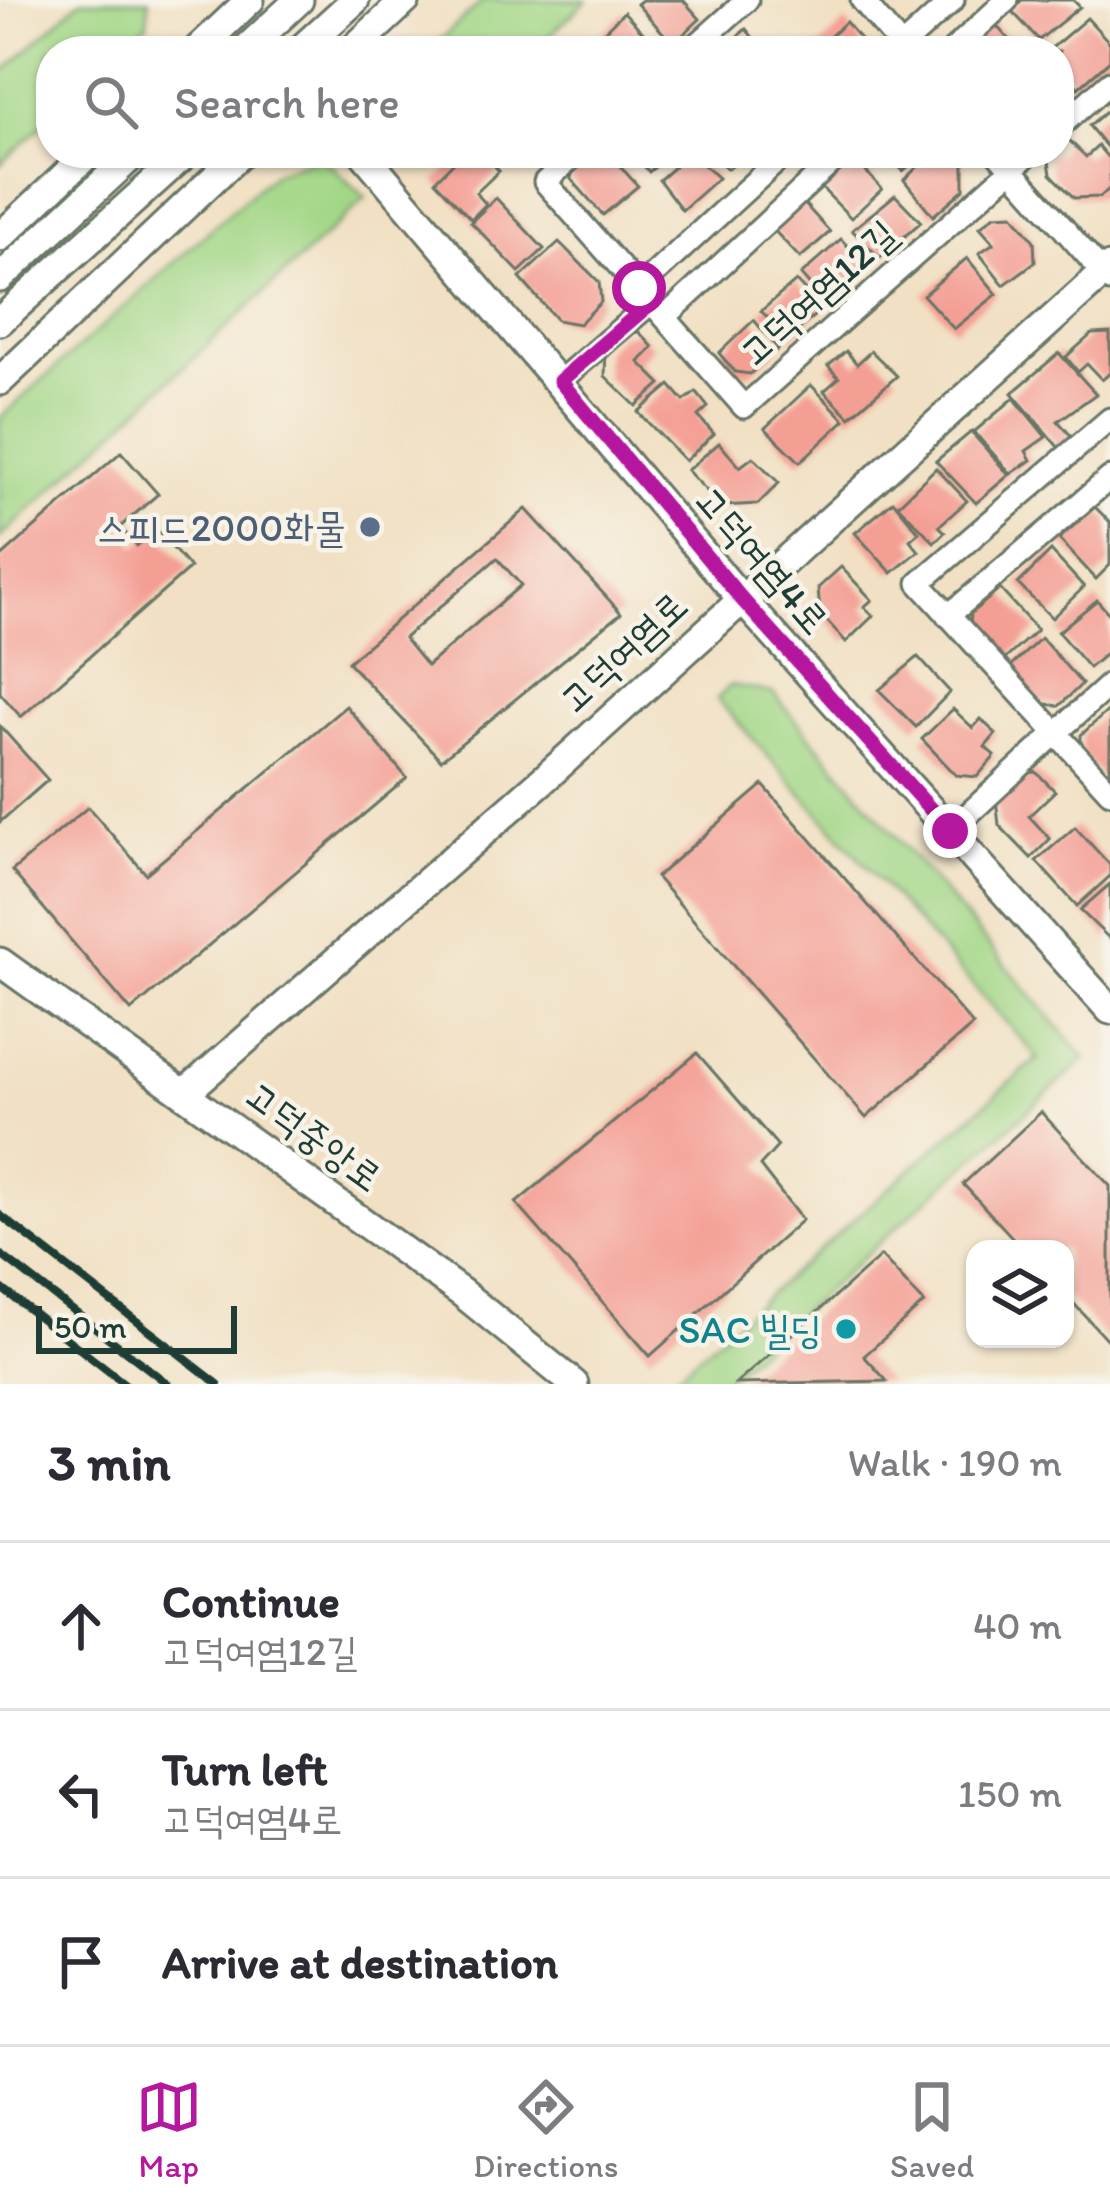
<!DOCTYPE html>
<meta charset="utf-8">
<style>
body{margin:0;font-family:Itim,"Poor Story",sans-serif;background:#f7f7f7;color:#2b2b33}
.controls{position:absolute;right:36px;bottom:36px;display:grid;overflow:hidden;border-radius:24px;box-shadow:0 3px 9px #0004}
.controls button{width:108px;height:108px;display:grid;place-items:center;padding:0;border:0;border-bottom:3px solid #e1e1e2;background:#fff;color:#2b2b33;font:60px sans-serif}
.scale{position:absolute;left:36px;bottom:30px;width:201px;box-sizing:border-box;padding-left:12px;border:6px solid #1f3d34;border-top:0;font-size:33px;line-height:42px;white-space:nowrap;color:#1f3d34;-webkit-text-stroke:9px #f7f3e8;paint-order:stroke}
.stop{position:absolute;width:36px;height:36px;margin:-27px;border:9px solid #b5179e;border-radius:50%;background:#fff}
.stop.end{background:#b5179e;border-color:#fff;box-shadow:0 3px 12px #0008}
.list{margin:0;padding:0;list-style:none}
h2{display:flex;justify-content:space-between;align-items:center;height:156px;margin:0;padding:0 48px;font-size:51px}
h2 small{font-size:39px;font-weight:400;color:#7c7c81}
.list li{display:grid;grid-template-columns:78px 1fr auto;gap:36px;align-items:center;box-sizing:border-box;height:168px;padding:0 48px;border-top:3px solid #e1e1e2}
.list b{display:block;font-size:45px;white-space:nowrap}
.list p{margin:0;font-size:39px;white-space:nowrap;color:#7c7c81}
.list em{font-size:39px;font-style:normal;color:#7c7c81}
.icon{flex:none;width:66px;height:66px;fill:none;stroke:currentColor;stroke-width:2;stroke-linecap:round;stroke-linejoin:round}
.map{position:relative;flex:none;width:1110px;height:1384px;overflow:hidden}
.search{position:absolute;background:#fff;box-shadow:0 3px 9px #0004;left:36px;right:36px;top:36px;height:132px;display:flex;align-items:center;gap:30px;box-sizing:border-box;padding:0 42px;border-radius:48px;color:#7c7c81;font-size:45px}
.sheet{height:660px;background:#fff}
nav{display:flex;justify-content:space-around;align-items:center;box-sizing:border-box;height:168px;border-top:3px solid #e1e1e2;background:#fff;font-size:33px;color:#7c7c81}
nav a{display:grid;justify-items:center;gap:6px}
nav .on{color:#b5179e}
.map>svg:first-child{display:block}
.green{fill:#a3d787;stroke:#618a5e;stroke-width:3}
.building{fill:#f49f94;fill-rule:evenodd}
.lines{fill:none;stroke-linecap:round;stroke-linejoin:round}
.minor-casing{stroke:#687666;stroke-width:27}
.tertiary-casing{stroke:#687666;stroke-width:33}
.minor{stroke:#fff;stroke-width:21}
.tertiary{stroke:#fff;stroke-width:27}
.rail{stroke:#1f3d34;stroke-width:8}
.route{stroke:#b5179e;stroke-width:15}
.service-dot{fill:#5c6f8a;stroke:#f7f3e8;stroke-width:4.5}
.culture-dot{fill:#0f9aa8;stroke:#f7f3e8;stroke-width:4.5}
.labels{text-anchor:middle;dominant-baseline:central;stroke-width:9;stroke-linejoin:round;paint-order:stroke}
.street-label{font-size:39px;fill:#1f3d34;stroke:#f7f3e8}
.service-label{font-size:39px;fill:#4e5e75;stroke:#f7f3e8;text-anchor:end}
.culture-label{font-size:39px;fill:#0d838f;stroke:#f7f3e8;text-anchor:end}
</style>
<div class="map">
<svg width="1110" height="1384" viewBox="0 0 1110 1384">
<rect width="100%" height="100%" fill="#f7f3e8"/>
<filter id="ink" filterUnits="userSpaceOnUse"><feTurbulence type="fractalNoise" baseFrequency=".00833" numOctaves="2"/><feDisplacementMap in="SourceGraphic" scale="24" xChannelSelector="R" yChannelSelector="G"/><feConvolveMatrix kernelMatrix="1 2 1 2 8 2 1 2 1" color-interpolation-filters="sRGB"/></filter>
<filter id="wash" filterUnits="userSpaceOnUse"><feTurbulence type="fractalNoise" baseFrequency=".004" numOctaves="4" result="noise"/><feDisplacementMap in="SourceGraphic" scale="48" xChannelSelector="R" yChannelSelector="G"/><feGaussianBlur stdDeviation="2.7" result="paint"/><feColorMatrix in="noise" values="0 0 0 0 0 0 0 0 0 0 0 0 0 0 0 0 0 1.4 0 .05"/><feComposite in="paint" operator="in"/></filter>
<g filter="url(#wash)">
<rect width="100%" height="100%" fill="#f1e0c3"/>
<g class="green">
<polygon points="81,0 149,0 147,24 119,51 51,51 51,117 0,165 0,75"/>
<polygon points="484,0 587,0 533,51 428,51"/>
<polygon points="321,156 366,198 0,538 0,418 274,173"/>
<polygon points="731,685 773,693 1086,1059 720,1384 666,1384 1038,1058 717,699"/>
</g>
<g id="blocks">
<g class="building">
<polygon points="642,0 683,0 700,19 673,44 637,4"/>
<polygon points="1022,0 1073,0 1080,7 1039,40 1011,10"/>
<polygon points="624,12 660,51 597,51 591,44"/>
<polygon points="1087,18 1110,43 1110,60 1078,88 1059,65 1059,51 1048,51"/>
<polygon points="846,22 860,39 861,51 814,51"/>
<polygon points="993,22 1019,51 956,51"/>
<polygon points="746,29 764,51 720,51"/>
<polygon points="1105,112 1110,118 1110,151 1089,126"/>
<polygon points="1066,137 1086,157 1098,146 1110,160 1110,188 1100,197 1074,198 1051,174 1048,156 1059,153"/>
<polygon points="463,153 483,153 499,171 476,193 486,204 471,219 435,181"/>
<polygon points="584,153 608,153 638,186 603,215 571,179 575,160"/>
<polygon points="633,153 672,153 649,172"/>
<polygon points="690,153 718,178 682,210 659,180"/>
<polygon points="711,153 745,153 727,169"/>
<polygon points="849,153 882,189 851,218 815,181"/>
<polygon points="886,153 924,153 903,171"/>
<polygon points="932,153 953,153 964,165 964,189 933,216 904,180"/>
<polygon points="895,195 921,222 880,258 852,230"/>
<polygon points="496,198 544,249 519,272 471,222"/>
<polygon points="801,200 830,232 800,258 771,227"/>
<polygon points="1013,214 1034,241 1035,262 1004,285 979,253 994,243 980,227 995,215"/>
<polygon points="841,239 868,268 828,306 801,275"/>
<polygon points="559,242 599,282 601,302 579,324 557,320 520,278"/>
<polygon points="967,258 997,294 954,329 923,295"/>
<polygon points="796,281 822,309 789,338 761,311"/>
<polygon points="754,320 778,349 750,374 735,372 719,353"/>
<polygon points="639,332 653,347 639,362 661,384 636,406 605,376 606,349 621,334"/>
<polygon points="1110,333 1110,373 1102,380 1087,364 1078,372 1066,357 1092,334"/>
<polygon points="846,351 857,364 871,351 897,376 850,417 824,391 839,378 828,366"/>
<polygon points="1059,353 1096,394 1058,421 1073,438 1059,448 1012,393"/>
<polygon points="670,385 684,401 696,392 708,407 698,416 714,434 685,461 638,412"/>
<polygon points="811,385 845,420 800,462 765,428"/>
<polygon points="1014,398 1046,437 1026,451 1031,460 1011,474 974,432"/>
<polygon points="971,432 1009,475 976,503 936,461"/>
<polygon points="719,443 740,467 753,457 779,483 758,504 721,506 687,470"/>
<polygon points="121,452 158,494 120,527 137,546 156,529 190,568 21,717 0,693 0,558"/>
<polygon points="936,468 967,501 939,526 945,532 934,542 898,505"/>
<polygon points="893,501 919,532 910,540 919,551 892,573 855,533"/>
<polygon points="1095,507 1110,522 1110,565 1096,579 1059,539"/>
<path d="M526,509L621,613L441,760L348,662ZM497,558L521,585L427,666L404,638Z"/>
<polygon points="1051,551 1084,587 1052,618 1018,584"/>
<polygon points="841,567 872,600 864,607 873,616 846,642 820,613 818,588"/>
<polygon points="1000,589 1037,630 1002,662 970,627 971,613"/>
<polygon points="1097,600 1110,615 1110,650 1089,668 1058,632"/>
<polygon points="1041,638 1082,684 1059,706 1040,703 1008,669"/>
<polygon points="918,657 950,692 916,727 879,690"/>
<polygon points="346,706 407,778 131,1011 12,871 88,807 146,874"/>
<polygon points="953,709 973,728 981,719 996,734 985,747 995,756 977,777 956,775 922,739"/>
<polygon points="1110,709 1110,775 1105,780 1081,752 1081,735"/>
<polygon points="0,726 48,780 0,822"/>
<polygon points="1036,772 1055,791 1029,816 1050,839 1031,858 999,825 996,799 1024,773"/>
<polygon points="763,785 973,1025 866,1118 656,877"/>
<polygon points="1075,827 1110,865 1110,876 1077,906 1036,861"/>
<polygon points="1110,884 1110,939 1080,910"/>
<polygon points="697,1053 778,1146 760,1166 802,1220 650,1356 516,1203"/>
<polygon points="1041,1112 1110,1186 1110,1343 1065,1294 1065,1249 1023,1249 963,1184"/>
<polygon points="881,1256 924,1303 864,1356 887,1381 736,1384"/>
</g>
</g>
</g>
<g filter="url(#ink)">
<use href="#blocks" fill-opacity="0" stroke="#687666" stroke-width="3"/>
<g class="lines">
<defs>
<g id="minor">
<polyline points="862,0 905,51"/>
<polyline points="690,51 747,0"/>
<polyline points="897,51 953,0"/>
<polyline points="952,51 1007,0"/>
<polyline points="1059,127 1110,82"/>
<polyline points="577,153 545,182 744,407 1030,153"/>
<polyline points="997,153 1110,281"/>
<polyline points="639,288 786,153"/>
<polyline points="665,317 842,153"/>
<polyline points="560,381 652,302"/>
<polyline points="1110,419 919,583 1056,733 1110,684"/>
<polyline points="948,616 1110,478"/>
<polyline points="950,831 1056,733 1110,792"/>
</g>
<g id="tertiary">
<polyline points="196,51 250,0"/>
<polyline points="244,51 299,0"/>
<polyline points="299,51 355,0"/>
<polyline points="351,51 406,0"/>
<polyline points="363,153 740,597 1110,1010"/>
<polyline points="0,237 89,153"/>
<polyline points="0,278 135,153"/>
<polyline points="0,321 186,153"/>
<polyline points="0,381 241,153"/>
<polyline points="0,962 462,1293 574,1384"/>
<polyline points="186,1092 544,779 1110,267"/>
</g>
</defs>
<use href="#minor" class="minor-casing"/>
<use href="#tertiary" class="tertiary-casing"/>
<use href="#minor" class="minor"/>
<use href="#tertiary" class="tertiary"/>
<g class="rail">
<polyline points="0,1215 218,1384"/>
<polyline points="0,1254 168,1384"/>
<polyline points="0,1287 125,1384"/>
</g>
</g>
</g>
<g class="lines" filter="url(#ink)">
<polyline class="route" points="639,288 652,302 560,381 740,597 950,831"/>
</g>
<circle class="service-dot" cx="370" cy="527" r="12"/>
<circle class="culture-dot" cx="846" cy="1329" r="12"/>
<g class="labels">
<g class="street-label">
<text transform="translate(818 293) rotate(-42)">고덕여염12길</text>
<text transform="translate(762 560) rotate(49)">고덕여염4로</text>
<text transform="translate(623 652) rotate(-43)">고덕여염로</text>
<text transform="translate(314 1136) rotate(36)">고덕중앙로</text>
</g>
<g class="service-label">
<text x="346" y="527">스피드2000화물</text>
</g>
<g class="culture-label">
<text x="822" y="1329">SAC 빌딩</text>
</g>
</g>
</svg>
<div class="controls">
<button><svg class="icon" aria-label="layers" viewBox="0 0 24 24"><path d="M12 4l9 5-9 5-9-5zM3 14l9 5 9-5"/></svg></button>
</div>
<div class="scale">50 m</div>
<div class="stop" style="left:639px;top:288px"></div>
<div class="stop end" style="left:950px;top:831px"></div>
<div class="search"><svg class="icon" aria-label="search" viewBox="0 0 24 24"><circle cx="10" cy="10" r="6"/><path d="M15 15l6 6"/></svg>Search here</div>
</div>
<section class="sheet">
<h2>3 min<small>Walk · 190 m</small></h2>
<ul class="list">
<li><svg class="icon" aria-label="ahead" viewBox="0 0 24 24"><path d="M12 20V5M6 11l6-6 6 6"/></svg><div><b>Continue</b><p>고덕여염12길</p></div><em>40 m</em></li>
<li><svg class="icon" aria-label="left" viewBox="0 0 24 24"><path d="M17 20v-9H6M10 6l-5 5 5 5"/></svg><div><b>Turn left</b><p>고덕여염4로</p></div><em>150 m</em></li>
<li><svg class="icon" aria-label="arrive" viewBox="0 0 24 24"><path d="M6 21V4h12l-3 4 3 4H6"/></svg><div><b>Arrive at destination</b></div></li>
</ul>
</section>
<nav>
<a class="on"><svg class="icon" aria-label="map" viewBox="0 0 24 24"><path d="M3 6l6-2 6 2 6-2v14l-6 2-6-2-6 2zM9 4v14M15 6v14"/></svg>Map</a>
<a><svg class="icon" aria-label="directions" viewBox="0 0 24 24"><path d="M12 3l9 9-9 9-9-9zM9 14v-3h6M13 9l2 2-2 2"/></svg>Directions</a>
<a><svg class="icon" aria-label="saved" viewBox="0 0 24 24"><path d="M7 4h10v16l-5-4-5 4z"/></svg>Saved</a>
</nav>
